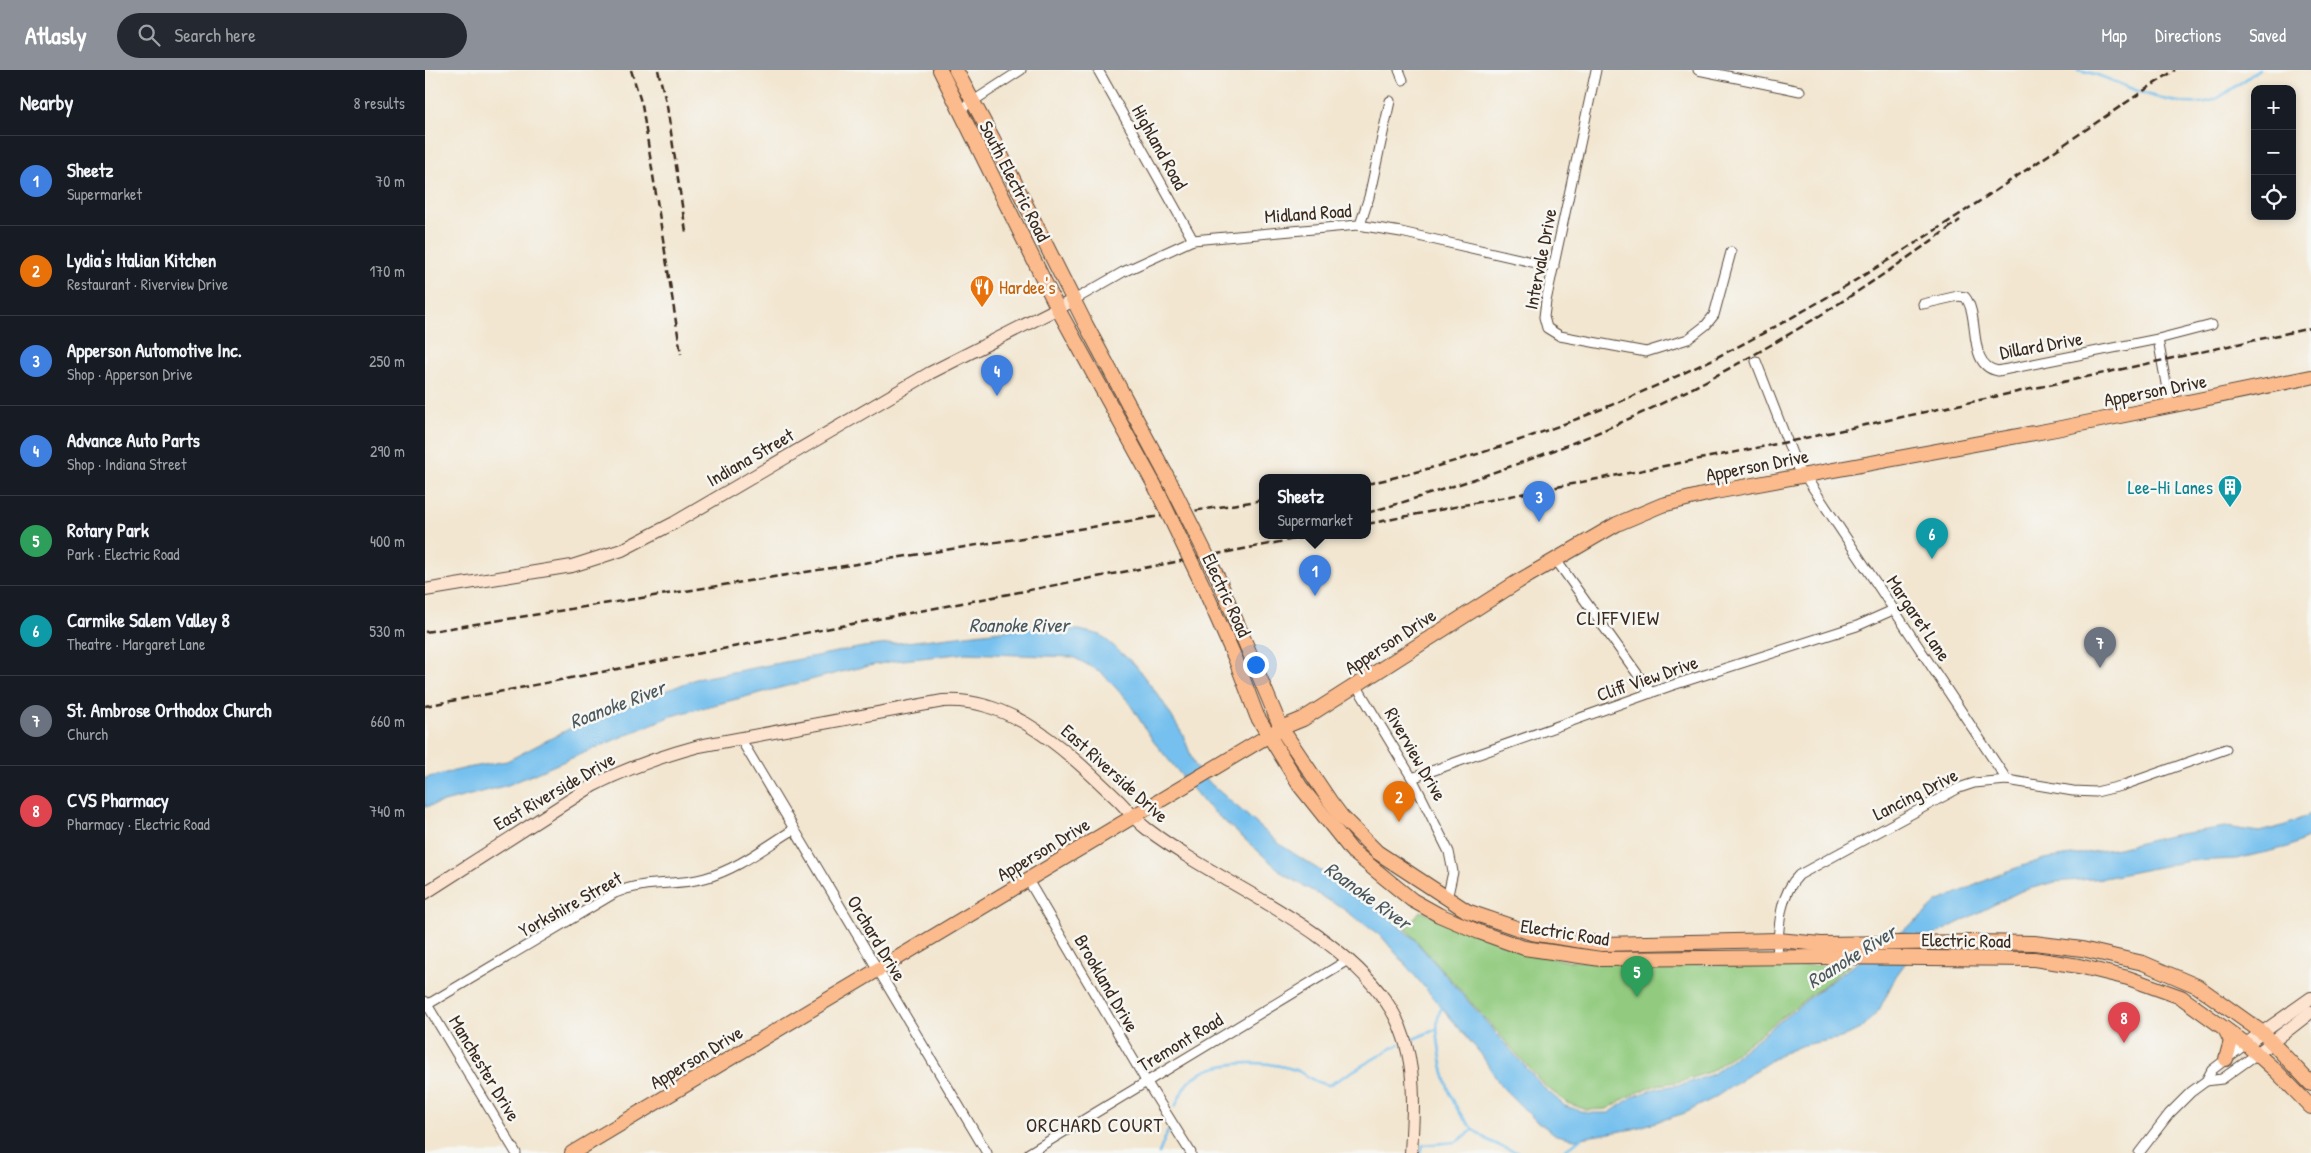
<!DOCTYPE html>
<meta charset="utf-8">
<style>
body{margin:0;font-family:"Patrick Hand",sans-serif;background:#242831;color:#f1f3f6}
.controls{position:absolute;right:15px;top:15px;display:grid;overflow:hidden;border-radius:10px;box-shadow:0 2px 8px #0003}
.controls button{width:45px;height:45px;display:grid;place-items:center;padding:0;border:0;border-bottom:1px solid #363941;background:#171b24;color:#f1f3f6;font:25px sans-serif}
.you{position:absolute;left:830px;top:594px;width:18px;height:18px;margin:-12px;border:4px solid #fff;border-radius:50%;background:#1a73e8;box-shadow:0 0 0 8px #1a73e833}
.badge{display:grid;place-items:center;width:32px;height:32px;border-radius:50%;background:#8c9099;color:#fff;font-size:16px;font-weight:700}
.pin{position:absolute;translate:-50% -41px;filter:drop-shadow(0 1px 2px #0008)}
.pin::after{content:'';position:absolute;top:26px;width:18px;height:15px;background:inherit;clip-path:polygon(0 0,100% 0,50% 100%)}
.popup{position:absolute;left:834px;top:404px;width:112px;height:65px;box-sizing:border-box;display:grid;place-content:center;border-radius:10px;background:#171b24;filter:drop-shadow(0 1px 4px #0005);font-size:16px;white-space:nowrap;color:#9ea1a6}
.popup b{font-size:19px;color:#f1f3f6}
.popup::after{content:'';position:absolute;left:50%;top:100%;margin-left:-10px;border:10px solid transparent;border-top-color:#171b24}
.list{margin:0;padding:0;list-style:none}
h2{display:flex;justify-content:space-between;align-items:center;height:65px;margin:0;padding:0 20px;font-size:21px}
h2 small{font-size:16px;font-weight:400;color:#9ea1a6}
.list li{display:grid;grid-template-columns:32px 1fr auto;gap:15px;align-items:center;box-sizing:border-box;height:90px;padding:0 20px;border-top:1px solid #363941}
.list b{display:block;font-size:19px;white-space:nowrap}
.list p{margin:0;font-size:16px;white-space:nowrap;color:#9ea1a6}
.list em{font-size:16px;font-style:normal;color:#9ea1a6}
.icon{flex:none;width:28px;height:28px;fill:none;stroke:currentColor;stroke-width:2;stroke-linecap:round;stroke-linejoin:round}
.map{position:relative;flex:none;width:1886px;height:1083px;overflow:hidden}
header{display:flex;align-items:center;gap:30px;box-sizing:border-box;height:70px;padding:0 25px;background:#8c9099;color:#fff}
header strong{font-size:24px}
nav{display:flex;gap:28px;margin-inline-start:auto;font-size:18px}
.search{width:350px;height:45px;background:#242831;display:flex;align-items:center;gap:12px;box-sizing:border-box;padding:0 18px;border-radius:28px;color:#9ea1a6;font-size:19px}
main{display:flex}
aside{flex:1;background:#171b24}
.map>svg:first-child{display:block}
.green{fill:#92cb7f;stroke:#667a4e}
.water{fill:#75c0ee;stroke:#587586}
.lines{fill:none;stroke-linecap:round;stroke-linejoin:round}
.stream{stroke:#75c0ee;stroke-width:2.5}
.street-casing{stroke:#564639;stroke-width:11}
.secondary-casing{stroke:#564639;stroke-width:14}
.primary-casing{stroke:#564639;stroke-width:16}
.street{stroke:#fff;stroke-width:9}
.secondary{stroke:#fde4d1;stroke-width:12}
.primary{stroke:#fbbb8d;stroke-width:14}
.rail{stroke:#3b2a1e;stroke-width:2.5;stroke-dasharray:8 4;stroke-linecap:butt}
.primary-bridge-casing{stroke:#564639;stroke-width:16;stroke-linecap:butt}
.primary-bridge{stroke:#fbbb8d;stroke-width:14}
.labels{text-anchor:middle;dominant-baseline:central;stroke-width:5;stroke-linejoin:round;paint-order:stroke}
.street-label{font-size:19px;fill:#3b2a1e;stroke:#f6f6f2}
.food-label{font-size:19px;fill:#c56008;stroke:#f6f6f2;text-anchor:start}
.culture-label{font-size:19px;fill:#0d838f;stroke:#f6f6f2;text-anchor:end}
.neighbourhood-label{font-size:20px;letter-spacing:1px;fill:#3b2a1e;stroke:#f6f6f2}
.water-label{font-size:20px;font-style:italic;fill:#4c575c;stroke:#f6f6f2}
</style>
<header>
<strong>Atlasly</strong>
<div class="search"><svg class="icon" aria-label="search" viewBox="0 0 24 24"><circle cx="10" cy="10" r="6"/><path d="M15 15l6 6"/></svg>Search here</div>
<nav><a>Map</a><a>Directions</a><a>Saved</a></nav>
</header>
<main>
<aside>
<h2>Nearby<small>8 results</small></h2>
<ul class="list">
<li><span class="badge" style="background:#3f7fe0">1</span><div><b>Sheetz</b><p>Supermarket</p></div><em>70 m</em></li>
<li><span class="badge" style="background:#e8710a">2</span><div><b>Lydia's Italian Kitchen</b><p>Restaurant · Riverview Drive</p></div><em>170 m</em></li>
<li><span class="badge" style="background:#3f7fe0">3</span><div><b>Apperson Automotive Inc.</b><p>Shop · Apperson Drive</p></div><em>250 m</em></li>
<li><span class="badge" style="background:#3f7fe0">4</span><div><b>Advance Auto Parts</b><p>Shop · Indiana Street</p></div><em>290 m</em></li>
<li><span class="badge" style="background:#2e9e5b">5</span><div><b>Rotary Park</b><p>Park · Electric Road</p></div><em>400 m</em></li>
<li><span class="badge" style="background:#0f9aa8">6</span><div><b>Carmike Salem Valley 8</b><p>Theatre · Margaret Lane</p></div><em>530 m</em></li>
<li><span class="badge" style="background:#6b7280">7</span><div><b>St. Ambrose Orthodox Church</b><p>Church</p></div><em>660 m</em></li>
<li><span class="badge" style="background:#e0444e">8</span><div><b>CVS Pharmacy</b><p>Pharmacy · Electric Road</p></div><em>740 m</em></li>
</ul>
</aside>
<div class="map">
<svg width="1886" height="1083" viewBox="0 0 1886 1083">
<rect width="100%" height="100%" fill="#f6f6f2"/>
<filter id="ink" filterUnits="userSpaceOnUse"><feTurbulence type="fractalNoise" baseFrequency=".02" numOctaves="2"/><feDisplacementMap in="SourceGraphic" scale="10" xChannelSelector="R" yChannelSelector="G"/><feConvolveMatrix kernelMatrix="1 2 1 2 8 2 1 2 1" color-interpolation-filters="sRGB"/></filter>
<filter id="wash" filterUnits="userSpaceOnUse"><feTurbulence type="fractalNoise" baseFrequency=".0096" numOctaves="4" result="noise"/><feDisplacementMap in="SourceGraphic" scale="20" xChannelSelector="R" yChannelSelector="G"/><feGaussianBlur stdDeviation="1.12" result="paint"/><feColorMatrix in="noise" values="0 0 0 0 0 0 0 0 0 0 0 0 0 0 0 0 0 1.4 0 .05"/><feComposite in="paint" operator="in"/></filter>
<g filter="url(#wash)">
<rect width="100%" height="100%" fill="#f2e6d0"/>
<polygon class="green" points="995,841 1107,885 1143,891 1328,896 1425,895 1287,1001 1258,1011 1232,1015 1206,1025 1182,1039 1162,1040 1142,1033 1120,1016 981,859"/>
<polygon class="water" points="602,558 654,560 676,565 710,595 736,629 758,665 770,696 786,714 856,775 954,839 988,868 1119,1018 1140,1036 1162,1043 1184,1043 1207,1027 1233,1018 1260,1014 1288,1004 1402,914 1494,849 1512,832 1582,801 1619,789 1694,778 1749,765 1800,757 1834,762 1858,756 1886,744 1886,766 1863,777 1811,789 1764,791 1679,808 1630,812 1596,821 1507,866 1484,888 1471,906 1454,940 1437,958 1416,968 1378,975 1354,985 1289,1028 1260,1043 1208,1059 1150,1069 1131,1065 1109,1049 1076,1016 1056,984 957,867 917,838 860,805 781,735 728,671 703,631 676,602 648,587 541,583 469,591 424,600 246,646 83,715 0,737 0,708 42,698 82,691 144,659 271,609 438,577"/>
<g class="lines">
<g class="stream">
<path d="M1653,0C1669,2 1685,10 1700,16C1724,26 1767,41 1793,28C1807,20 1820,9 1834,0"/>
<path d="M1017,937C1009,950 1013,968 1015,983C1023,1035 1041,1069 1095,1083"/>
<polyline points="988,969 1012,959"/>
<path d="M750,1037C755,1027 759,1014 768,1008C794,989 844,990 873,1001C885,1007 889,1013 904,1015L974,974"/>
<polyline points="734,1083 743,1061"/>
<polyline points="996,1083 998,1075 1031,1072 1048,1060"/>
<polyline points="1137,1083 1157,1067"/>
</g>
</g>
</g>
<g filter="url(#ink)">
<g class="lines">
<defs>
<g id="street">
<polyline points="673,0 768,170"/>
<polyline points="974,0 978,10"/>
<polyline points="1171,0 1121,231 1119,247 1122,258 1135,266 1221,282 1263,269 1281,255 1289,245 1306,182"/>
<polyline points="1273,0 1375,21"/>
<polyline points="533,41 596,0"/>
<polyline points="935,155 944,127 965,31"/>
<polyline points="649,230 698,202 768,170 933,155 976,162 1129,197"/>
<path d="M1498,234L1533,226L1540,227C1556,246 1541,296 1573,301L1733,269L1787,255"/>
<polyline points="1733,269 1745,336"/>
<polyline points="1331,291 1373,399 1382,409 1582,710"/>
<polyline points="1131,490 1226,623"/>
<polyline points="931,615 987,708 1024,782 1028,802 1022,829"/>
<polyline points="315,668 562,1083"/>
<polyline points="987,708 1245,616 1432,556 1468,540"/>
<polyline points="603,810 721,1011 766,1083"/>
<path d="M1352,888C1354,860 1353,826 1374,805L1534,718L1549,713L1582,710L1648,721L1671,722L1696,716L1801,679"/>
<polyline points="0,931 91,1083"/>
<path d="M0,936L190,823C224,809 248,817 280,808C313,799 340,777 368,760"/>
<polyline points="1781,1011 1797,1009 1832,984"/>
<polyline points="604,1083 923,890"/>
<polyline points="1714,1083 1744,1044 1766,1022 1781,1011 1787,1000 1821,974"/>
</g>
<g id="secondary">
<polyline points="0,520 147,496 197,480 249,453 505,303 649,230"/>
<path d="M0,823L167,716C202,698 237,686 274,676L518,631C548,629 573,638 600,653C635,674 664,702 693,730C703,740 711,751 722,759C796,815 906,854 960,930C993,976 989,1030 986,1083"/>
<polyline points="1821,974 1886,928"/>
<polyline points="1832,984 1886,942"/>
</g>
<g id="primary">
<polyline points="515,0 633,239 730,416"/>
<polyline points="531,0 568,69 661,255 745,412"/>
<polyline points="794,510 856,658 905,731 917,747 952,782 1042,841 1106,863 1177,874 1353,870 1396,874 1549,872 1609,873 1657,879 1718,893 1772,916 1838,963 1886,1014"/>
<polyline points="779,518 810,588 832,646 875,716 927,781 987,830 1014,845 1054,862 1099,878 1176,889 1396,887 1609,889 1654,896 1703,908 1756,927 1821,974 1851,1001 1886,1037"/>
<polyline points="1800,959 1806,971 1801,989"/>
<polyline points="147,1083 856,658 878,649 1094,511 1192,454 1237,435 1290,422 1631,359 1886,307"/>
</g>
</defs>
<use href="#street" class="street-casing"/>
<use href="#secondary" class="secondary-casing"/>
<use href="#primary" class="primary-casing"/>
<use href="#street" class="street"/>
<use href="#secondary" class="secondary"/>
<use href="#primary" class="primary"/>
<g class="rail">
<polyline points="206,0 217,35 256,284"/>
<polyline points="233,0 242,36 261,162"/>
<path d="M942,414C1070,385 1196,336 1312,277C1465,198 1606,95 1750,0"/>
<path d="M942,443C1013,422 1082,399 1150,372C1284,318 1419,236 1535,150"/>
<polyline points="942,454 1362,372 1886,258"/>
<polyline points="0,562 838,430"/>
<polyline points="0,636 891,465"/>
</g>
<defs>
<g id="primary-bridge">
<polyline points="745,412 794,510"/>
<polyline points="730,416 779,518"/>
</g>
</defs>
<use href="#primary-bridge" class="primary-bridge-casing"/>
<use href="#primary-bridge" class="primary-bridge"/>
</g>
</g>
<defs>
<symbol id="restaurant-pin" viewBox="-11 -11 22 30"><path d="M0 17L-7.5 6A9.5 9.5 0 1 1 7.5 6Z" fill="#e8710a" stroke="#f6f6f2"/><path d="M-5-6h1v4h1v-4h1v4h1v-4h1v5L-1.5 .5V6h-2V.5L-5-1ZM5-6V6H3V1.5H1.5Q1.5-4 5-6Z" fill="#fff"/></symbol>
<symbol id="building-pin" viewBox="-11 -11 22 30"><path d="M0 17L-7.5 6A9.5 9.5 0 1 1 7.5 6Z" fill="#0f9aa8" stroke="#f6f6f2"/><path d="M-4-6H4V6H1V3H-1V6H-4ZM-2.5-4.3h1.7v1.8h-1.7ZM.8-4.3h1.7v1.8H.8ZM-2.5-1h1.7V.8h-1.7ZM.8-1h1.7V.8H.8Z" fill="#fff"/></symbol>
</defs>
<g fill-rule="evenodd">
<use href="#restaurant-pin" x="543" y="203" width="28" height="38"/>
<use href="#building-pin" x="1791" y="403" width="28" height="38"/>
</g>
<g class="labels">
<g class="street-label">
<text transform="translate(735 77) rotate(61)">Highland Road</text>
<text transform="translate(590 111) rotate(63)">South Electric Road</text>
<text transform="translate(883 143) rotate(-4)">Midland Road</text>
<text transform="translate(1115 189) rotate(-79)">Intervale Drive</text>
<text transform="translate(1616 275) rotate(-10)">Dillard Drive</text>
<text transform="translate(1730 320) rotate(-11)">Apperson Drive</text>
<text transform="translate(325 387) rotate(-30)">Indiana Street</text>
<text transform="translate(1332 395) rotate(-11)">Apperson Drive</text>
<text transform="translate(802 525) rotate(65)">Electric Road</text>
<text transform="translate(1494 548) rotate(56)">Margaret Lane</text>
<text transform="translate(965 571) rotate(-33)">Apperson Drive</text>
<text transform="translate(1222 608) rotate(-19)">Cliff View Drive</text>
<text transform="translate(991 684) rotate(60)">Riverview Drive</text>
<text transform="translate(690 703) rotate(42)">East Riverside Drive</text>
<text transform="translate(129 721) rotate(-30)">East Riverside Drive</text>
<text transform="translate(1490 724) rotate(-27)">Lancing Drive</text>
<text transform="translate(618 779) rotate(-31)">Apperson Drive</text>
<text transform="translate(145 834) rotate(-29)">Yorkshire Street</text>
<text transform="translate(1140 862) rotate(9)">Electric Road</text>
<text transform="translate(452 868) rotate(59)">Orchard Drive</text>
<text transform="translate(1541 870) rotate(1)">Electric Road</text>
<text transform="translate(682 913) rotate(60)">Brookland Drive</text>
<text transform="translate(755 972) rotate(-31)">Tremont Road</text>
<text transform="translate(271 987) rotate(-31)">Apperson Drive</text>
<text transform="translate(60 998) rotate(59)">Manchester Drive</text>
</g>
<g class="food-label">
<text x="574" y="217">Hardee's</text>
</g>
<g class="culture-label">
<text x="1788" y="417">Lee-Hi Lanes</text>
</g>
<g class="neighbourhood-label">
<text x="1193" y="547">CLIFFVIEW</text>
<text x="670" y="1054">ORCHARD COURT</text>
</g>
<g class="water-label">
<text x="594" y="554">Roanoke River</text>
<text transform="translate(192 634) rotate(-21)">Roanoke River</text>
<text transform="translate(943 825) rotate(36)">Roanoke River</text>
<text transform="translate(1426 886) rotate(-32)">Roanoke River</text>
</g>
</g>
</svg>
<div class="controls">
<button>+</button>
<button>−</button>
<button><svg class="icon" aria-label="locate" viewBox="0 0 24 24"><circle cx="12" cy="12" r="6"/><path d="M12 2v4M12 18v4M2 12h4M18 12h4"/></svg></button>
</div>
<div class="you"></div>
<div class="pin badge" style="left:890px;top:526px;background:#3f7fe0">1</div>
<div class="popup"><b>Sheetz</b>Supermarket</div>
<div class="pin badge" style="left:974px;top:752px;background:#e8710a">2</div>
<div class="pin badge" style="left:1114px;top:452px;background:#3f7fe0">3</div>
<div class="pin badge" style="left:572px;top:326px;background:#3f7fe0">4</div>
<div class="pin badge" style="left:1212px;top:927px;background:#2e9e5b">5</div>
<div class="pin badge" style="left:1507px;top:489px;background:#0f9aa8">6</div>
<div class="pin badge" style="left:1675px;top:598px;background:#6b7280">7</div>
<div class="pin badge" style="left:1699px;top:973px;background:#e0444e">8</div>
</div>
</main>
